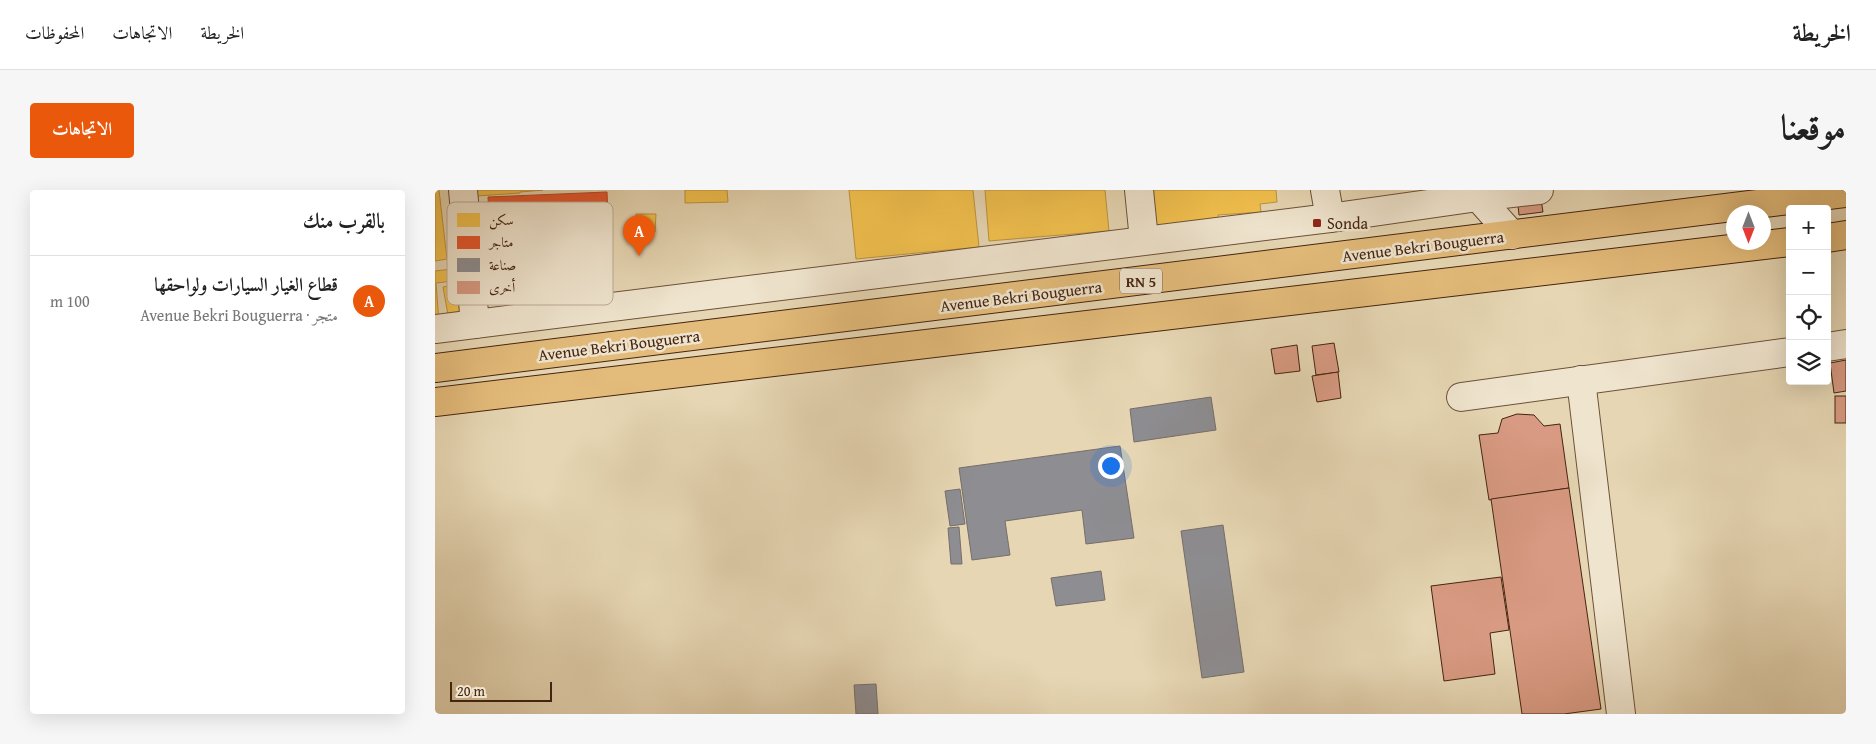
<!DOCTYPE html>
<html lang="ar">
<meta charset="utf-8">
<style>
body{margin:0;font-family:"Gentium Book Plus",Amiri,serif;background:#f6f6f6;color:#222;direction:rtl}
.controls{position:absolute;right:15px;top:15px;display:grid;overflow:hidden;border-radius:5px;box-shadow:0 5px 20px #0002}
.controls button{width:45px;height:45px;display:grid;place-items:center;padding:0;border:0;border-bottom:1px solid #e0e0e0;background:#fff;color:#222;font:25px sans-serif}
.compass{position:absolute;left:1291px;top:15px;width:45px;height:45px;border-radius:50%;background:#fff;box-shadow:0 5px 20px #0002;rotate:180deg}
.scale{position:absolute;left:15px;bottom:12px;width:102px;box-sizing:border-box;padding-left:5px;border:2px solid #452410;border-top:0;font-size:14px;line-height:18px;white-space:nowrap;color:#452410;-webkit-text-stroke:4px #efe4ce;paint-order:stroke}
.you{position:absolute;left:675px;top:275px;width:18px;height:18px;margin:-12px;border:4px solid #fff;border-radius:50%;background:#1a73e8;box-shadow:0 0 0 8px #1a73e833}
.badge{display:grid;place-items:center;width:32px;height:32px;border-radius:50%;background:#ea580c;color:#fff;font-size:16px;font-weight:700}
.pin{position:absolute;translate:-50% -41px;filter:drop-shadow(0 1px 2px #0008)}
.pin::after{content:'';position:absolute;top:26px;width:18px;height:15px;background:inherit;clip-path:polygon(0 0,100% 0,50% 100%)}
.list{margin:0;padding:0;list-style:none}
h2{display:flex;justify-content:space-between;align-items:center;height:65px;margin:0;padding:0 20px;font-size:21px}
h2 small{font-size:16px;font-weight:400;color:#767676}
.list li{display:grid;grid-template-columns:32px 1fr auto;gap:15px;align-items:center;box-sizing:border-box;height:90px;padding:0 20px;border-top:1px solid #e0e0e0}
.list b{display:block;font-size:19px;white-space:nowrap}
.list p{margin:0;font-size:16px;white-space:nowrap;color:#767676}
.list em{font-size:16px;font-style:normal;color:#767676}
.icon{flex:none;width:28px;height:28px;fill:none;stroke:currentColor;stroke-width:2;stroke-linecap:round;stroke-linejoin:round}
.map{position:relative;flex:none;width:1411px;height:524px;overflow:hidden;direction:ltr;border-radius:5px}
header{display:flex;align-items:center;gap:30px;box-sizing:border-box;height:70px;padding:0 25px;background:#fff;border-bottom:1px solid #e0e0e0}
header strong{font-size:24px}
nav{display:flex;gap:28px;margin-inline-start:auto;font-size:18px}
.intro{display:flex;align-items:center;justify-content:space-between;box-sizing:border-box;height:120px;padding:0 30px}
h1{margin:0;font-size:35px}
.button{padding:12px 22px;border-radius:5px;background:#ea580c;color:#fff;font-size:18px;font-weight:700}
main{display:flex;gap:30px;padding:0 30px}
aside{flex:1;background:#fff;border-radius:5px;box-shadow:0 5px 20px #0002}
.map>svg:first-child{display:block}
.homes{fill:#f2c14e;stroke:#be923b}
.shops{fill:#e4572e;stroke:#b44825}
.industry{fill:#8d8d92;stroke:#776e6b}
.building{fill:#d89a82;stroke:#452410}
.lines{fill:none;stroke-linecap:round;stroke-linejoin:round}
.minor-casing{stroke:#6d5039;stroke-width:30}
.highway-casing{stroke:#452410;stroke-width:30}
.minor{stroke:#efe4ce;stroke-width:28}
.highway{stroke:#e3bb7a;stroke-width:28}
.poi-dot{fill:#8f2418;stroke:#efe4ce;stroke-width:2}
.labels{text-anchor:middle;dominant-baseline:central;stroke-width:5;stroke-linejoin:round;paint-order:stroke}
.shield{fill:#efe4ce;stroke:#785e49;stroke-width:1}
.shield-label{font-size:15px;font-weight:bold;fill:#452410}
.poi-label{font-size:16px;fill:#452410;stroke:#efe4ce;text-anchor:start}
.street-label{font-size:16px;fill:#452410;stroke:#efe4ce}
.key{fill:#efe4ce;stroke:#bcaa95;stroke-width:1}
.key-label{font-size:14px;fill:#452410}
</style>
<header>
<strong>الخريطة</strong>
<nav><a>الخريطة</a><a>الاتجاهات</a><a>المحفوظات</a></nav>
</header>
<div class="intro"><h1>موقعنا</h1><a class="button">الاتجاهات</a></div>
<main>
<div class="map">
<svg width="1411" height="524" viewBox="0 0 1411 524">
<rect width="100%" height="100%" fill="#e6d6b3"/>
<filter id="stains"><feTurbulence type="fractalNoise" baseFrequency=".004" numOctaves="4"/><feColorMatrix values="0 0 0 0 .2 0 0 0 0 .09 0 0 0 0 .02 0 0 0 .5 -.17"/></filter>
<radialGradient id="worn" r=".72"><stop offset=".6" stop-color="#630" stop-opacity="0"/><stop offset="1" stop-color="#630" stop-opacity=".3"/></radialGradient>
<g class="homes">
<polygon points="0,0 4,0 12,69 0,71"/>
<polygon points="42,0 108,0 85,2 85,3 42,6"/>
<polygon points="250,0 292,0 293,12 250,13"/>
<polygon points="414,0 538,0 544,57 421,69"/>
<polygon points="550,0 670,0 674,41 554,51"/>
<polygon points="712,0 841,0 842,12 825,14 826,22 783,25 784,31 716,37"/>
<polygon points="201,24 221,24 220,42 201,41"/>
<polygon points="17,79 19,91 1,93 4,132 0,133 0,81"/>
<polygon points="21,94 26,123 13,125 8,97"/>
</g>
<polygon class="shops" points="172,2 176,91 58,96 53,7"/>
<g class="industry">
<polygon points="776,207 781,240 699,252 695,219"/>
<polygon points="685,256 699,348 651,354 647,320 570,331 575,365 537,370 524,278"/>
<polygon points="525,299 530,334 515,336 510,301"/>
<polygon points="788,335 809,482 767,488 746,341"/>
<polygon points="524,337 527,374 516,374 513,338"/>
<polygon points="666,381 670,410 621,416 616,388"/>
<polygon points="441,494 443,524 421,524 419,495"/>
</g>
<g class="building">
<polygon points="1105,3 1108,22 1084,25 1082,6"/>
<polygon points="899,153 904,182 881,185 877,156"/>
<polygon points="862,155 865,181 840,184 836,159"/>
<polygon points="1411,170 1411,201 1399,203 1395,173"/>
<polygon points="903,182 906,208 882,212 877,186"/>
<rect x="1400" y="206" width="11" height="27"/>
<polygon points="1082,224 1099,225 1109,236 1125,234 1134,298 1054,310 1044,245 1063,243 1067,229"/>
<polygon points="1134,298 1166,519 1129,524 1087,524 1056,309"/>
<polygon points="1066,387 1074,440 1055,443 1060,484 1009,491 996,396"/>
</g>
<g class="lines">
<defs>
<g id="minor">
<polyline points="28,0 40,134"/>
<polyline points="704,0 709,50"/>
<polyline points="890,0 895,28"/>
<polyline points="1042,0 1043,7 1077,45"/>
<polyline points="0,139 895,28 1043,7 1104,0"/>
<polyline points="1392,157 1411,154"/>
<polyline points="1146,190 1186,524"/>
<polyline points="1026,207 1355,162"/>
</g>
<g id="highway">
<polyline points="1392,48 1411,45"/>
<polyline points="0,178 1411,3"/>
<polyline points="0,212 1355,52"/>
</g>
</defs>
<use href="#minor" class="minor-casing"/>
<use href="#highway" class="highway-casing"/>
<use href="#minor" class="minor"/>
<use href="#highway" class="highway"/>
</g>
<rect class="poi-dot" x="877" y="28" width="10" height="10" rx="2.5"/>
<g class="labels">
<rect class="shield" x="685" y="78.5" width="42" height="25" rx="4"/>
<g class="shield-label">
<text x="706" y="91">RN 5</text>
</g>
<g class="poi-label">
<text x="892" y="33">Sonda</text>
</g>
<g class="street-label">
<text transform="translate(988 56) rotate(-7)">Avenue Bekri Bouguerra</text>
<text transform="translate(586 106) rotate(-7)">Avenue Bekri Bouguerra</text>
<text transform="translate(184 155) rotate(-7)">Avenue Bekri Bouguerra</text>
</g>
</g>
<rect x="12" y="12" width="166" height="103" rx="8" class="key"/>
<rect x="22" y="23" width="23" height="14" fill="#f2c14e"/>
<rect x="22" y="46" width="23" height="13" fill="#e4572e"/>
<rect x="22" y="68" width="23" height="14" fill="#8d8d92"/>
<rect x="22" y="91" width="23" height="13" fill="#d89a82"/>
<g class="key-label">
<text x="54" y="35">سكن</text>
<text x="54" y="57">متاجر</text>
<text x="54" y="80">صناعة</text>
<text x="54" y="102">أخرى</text>
</g>
<rect width="100%" height="100%" filter="url(#stains)"/>
<rect width="100%" height="100%" fill="url(#worn)"/>
</svg>
<div class="controls">
<button>+</button>
<button>−</button>
<button><svg class="icon" aria-label="locate" viewBox="0 0 24 24"><circle cx="12" cy="12" r="6"/><path d="M12 2v4M12 18v4M2 12h4M18 12h4"/></svg></button>
<button><svg class="icon" aria-label="layers" viewBox="0 0 24 24"><path d="M12 4l9 5-9 5-9-5zM3 14l9 5 9-5"/></svg></button>
</div>
<svg class="compass" viewBox="-18 -18 36 36"><path d="M0-13l5 13h-10z" fill="#e53935"/><path d="M0 13l5-13h-10z" fill="#767676"/></svg>
<div class="scale">20 m</div>
<div class="you"></div>
<div class="pin badge" style="left:204px;top:66px">A</div>
</div>
<aside>
<h2>بالقرب منك<small></small></h2>
<ul class="list">
<li><span class="badge">A</span><div><b>قطاع الغيار السيارات ولواحقها</b><p>متجر · Avenue Bekri Bouguerra</p></div><em>100 m</em></li>
</ul>
</aside>
</main>
